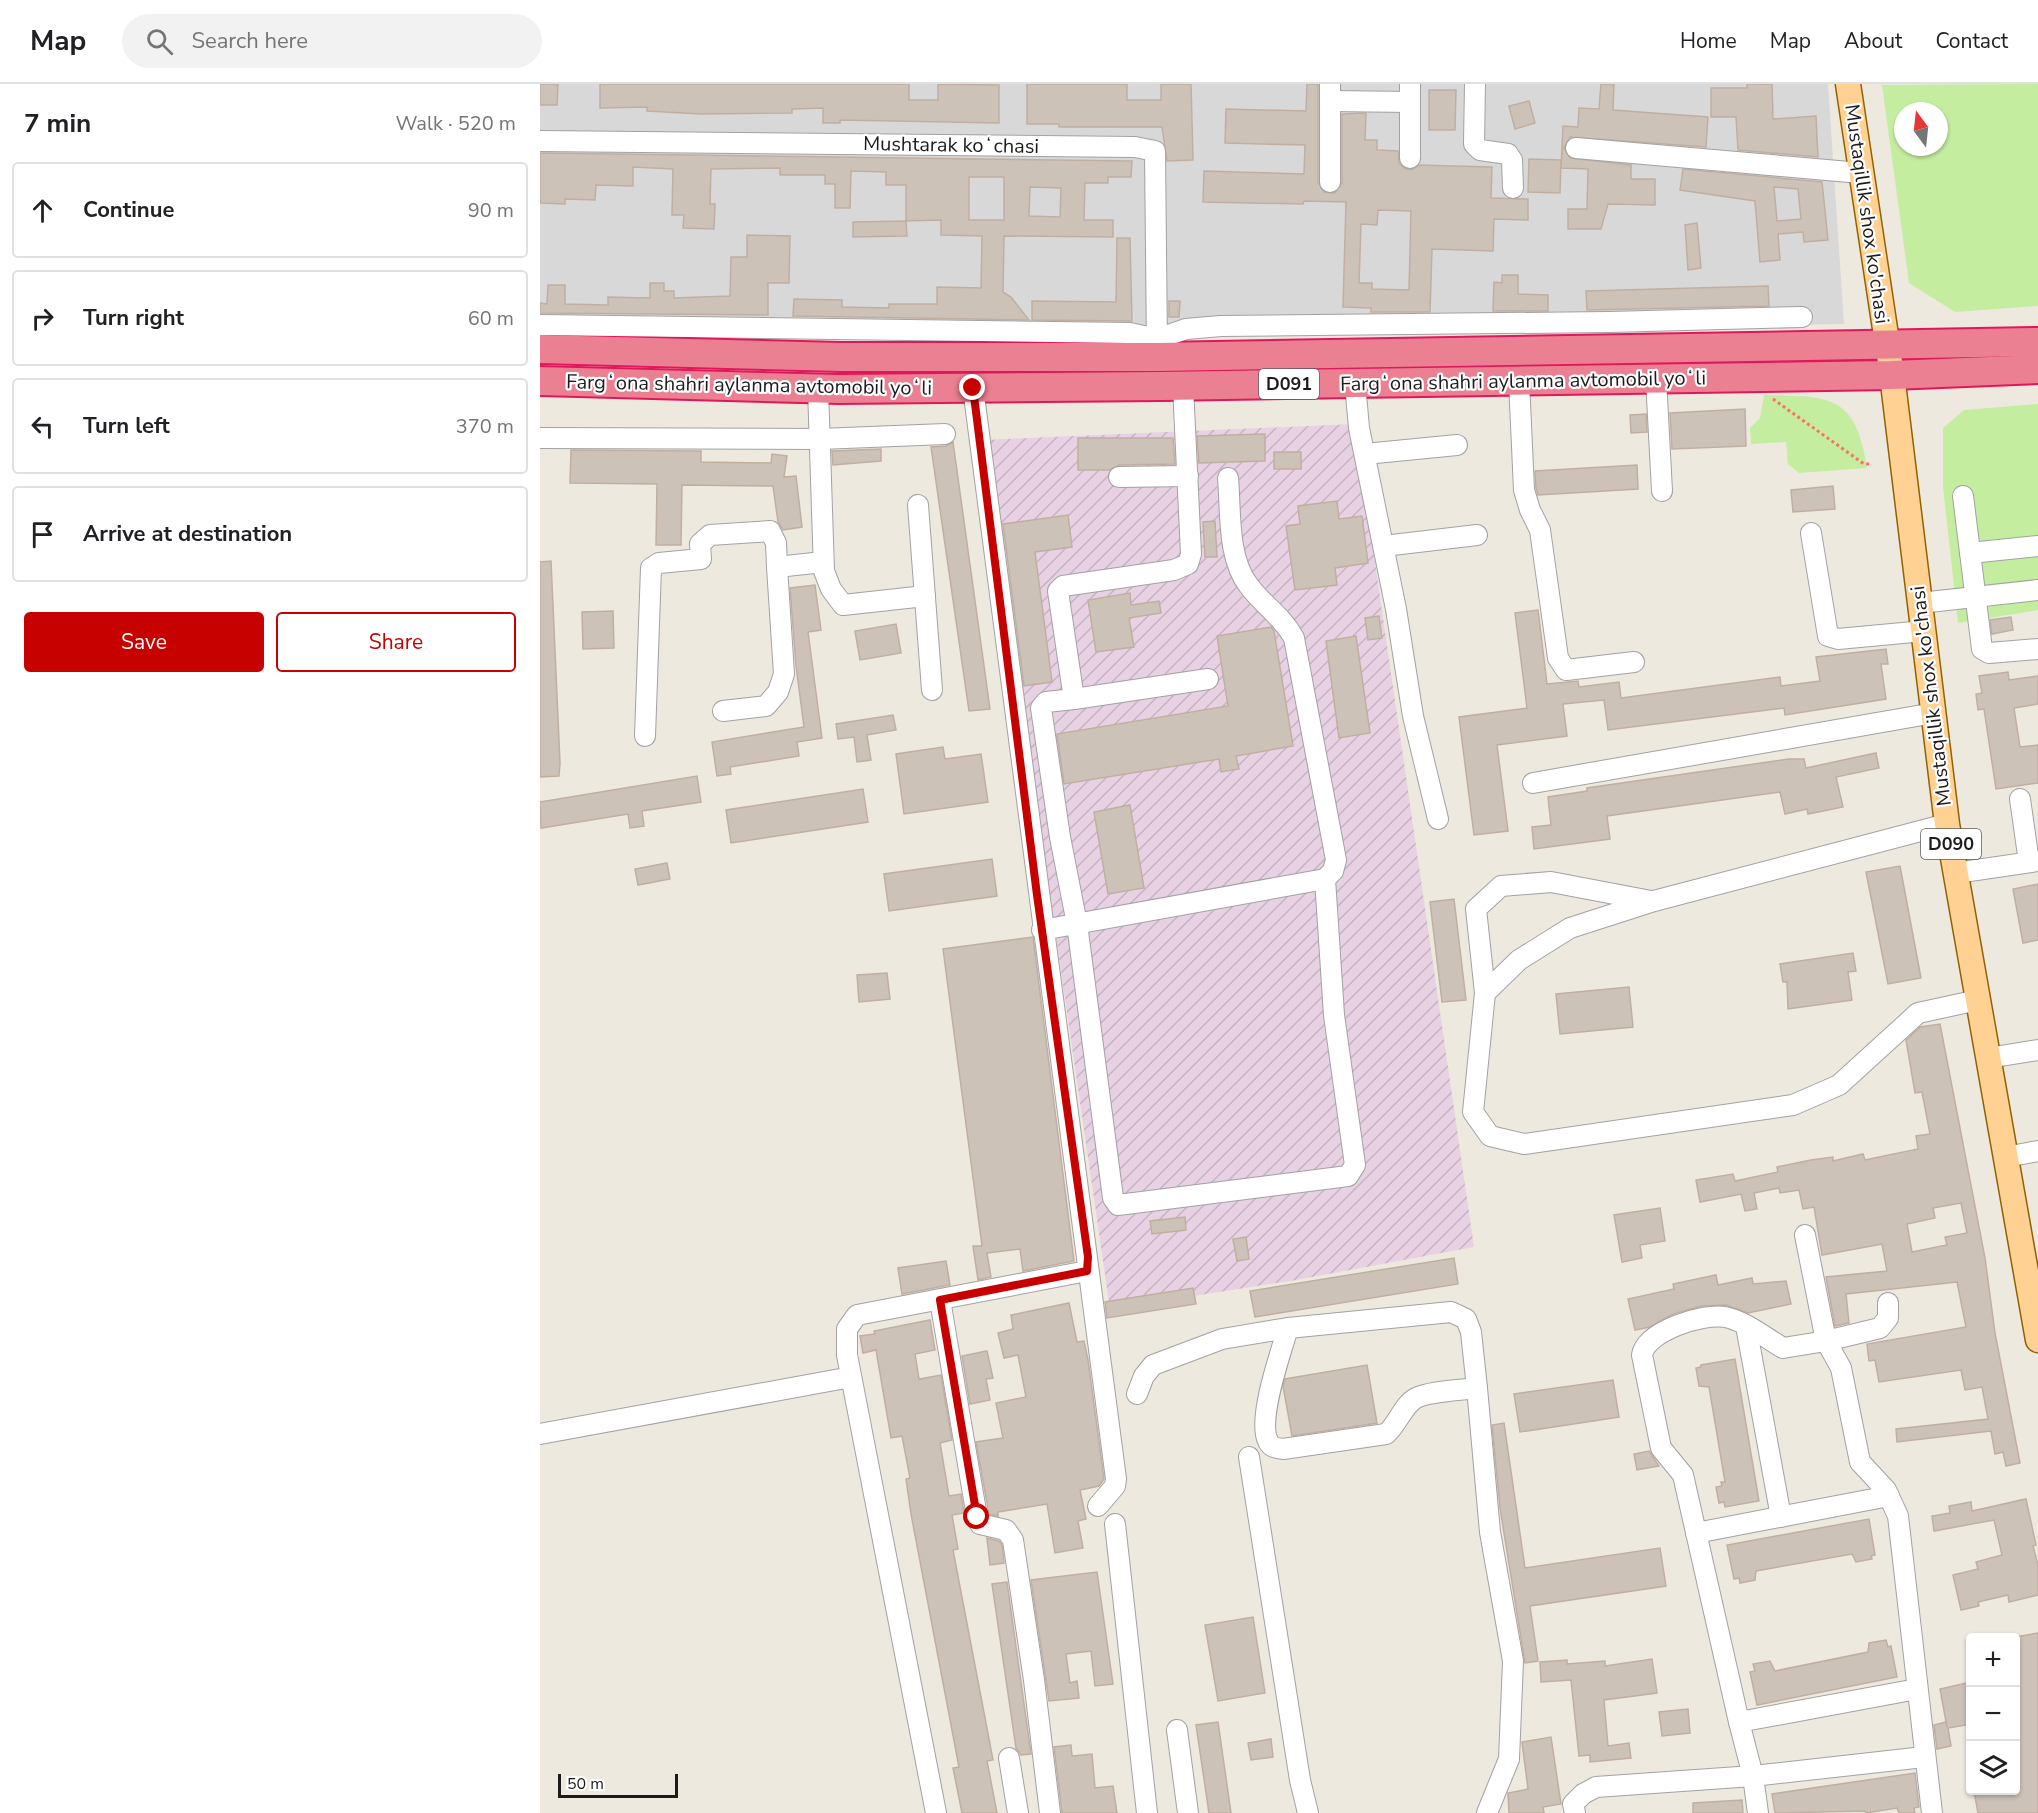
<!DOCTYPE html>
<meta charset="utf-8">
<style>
body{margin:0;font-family:"Nunito Sans",sans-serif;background:#f2f2f2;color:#202124}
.controls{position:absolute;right:18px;bottom:18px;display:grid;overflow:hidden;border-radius:6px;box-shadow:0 2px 4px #0004}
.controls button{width:54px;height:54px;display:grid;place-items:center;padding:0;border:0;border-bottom:2px solid #e0e0e0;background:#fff;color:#202124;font:30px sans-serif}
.compass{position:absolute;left:1354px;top:18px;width:54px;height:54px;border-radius:50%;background:#fff;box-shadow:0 2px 4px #0004;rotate:345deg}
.scale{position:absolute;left:18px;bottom:15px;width:120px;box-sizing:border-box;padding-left:6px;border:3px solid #1b1b1b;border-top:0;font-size:16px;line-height:21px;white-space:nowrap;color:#1b1b1b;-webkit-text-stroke:4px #fff;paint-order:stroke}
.stop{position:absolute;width:18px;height:18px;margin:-14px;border:4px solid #c60100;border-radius:50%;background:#fff}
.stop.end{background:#c60100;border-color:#fff;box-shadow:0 2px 6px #0008}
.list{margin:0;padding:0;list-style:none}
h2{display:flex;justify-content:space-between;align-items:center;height:78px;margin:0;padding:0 24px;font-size:26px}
h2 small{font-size:20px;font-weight:400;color:#757577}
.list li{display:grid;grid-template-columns:39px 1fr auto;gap:18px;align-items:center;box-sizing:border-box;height:96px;margin:0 12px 12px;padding:0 12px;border:2px solid #e0e0e0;border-radius:6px}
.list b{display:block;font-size:22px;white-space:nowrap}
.list em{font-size:20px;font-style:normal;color:#757577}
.actions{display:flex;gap:12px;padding:18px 24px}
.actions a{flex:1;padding:14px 0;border:2px solid #c60100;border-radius:6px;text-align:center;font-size:21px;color:#c60100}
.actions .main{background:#c60100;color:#fff}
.icon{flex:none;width:33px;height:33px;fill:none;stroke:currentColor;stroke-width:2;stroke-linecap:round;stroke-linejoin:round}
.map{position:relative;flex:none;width:1498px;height:1729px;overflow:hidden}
header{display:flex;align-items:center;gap:36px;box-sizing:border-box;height:84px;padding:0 30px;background:#fff;border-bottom:2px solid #e0e0e0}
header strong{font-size:28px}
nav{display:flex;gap:33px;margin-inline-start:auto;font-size:21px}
.search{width:420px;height:54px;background:#f2f2f2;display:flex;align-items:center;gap:15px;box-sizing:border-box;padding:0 21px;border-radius:33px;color:#757577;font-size:22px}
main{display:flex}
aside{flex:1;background:#fff}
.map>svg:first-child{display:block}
.residential{fill:#d9d8d8}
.industrial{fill:url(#industrial-furrows)}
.grass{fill:#c5eda0;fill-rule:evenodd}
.building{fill:#cdc2b8;stroke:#c0afa1;stroke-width:1.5;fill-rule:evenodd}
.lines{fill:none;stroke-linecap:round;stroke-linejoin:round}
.minor-casing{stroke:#a2a2a2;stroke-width:22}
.major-casing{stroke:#926200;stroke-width:27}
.highway-casing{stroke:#e1175b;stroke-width:32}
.path{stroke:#ff705f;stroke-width:3;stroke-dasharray:3 3;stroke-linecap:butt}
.minor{stroke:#fff;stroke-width:20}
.major{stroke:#ffd193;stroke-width:24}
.highway{stroke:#ec8093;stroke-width:28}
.route{stroke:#c60100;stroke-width:8}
.labels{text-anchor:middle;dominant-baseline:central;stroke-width:4.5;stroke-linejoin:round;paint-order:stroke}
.shield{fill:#fff;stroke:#5f5f5f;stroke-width:1.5}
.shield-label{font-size:18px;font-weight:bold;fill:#1b1b1b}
.street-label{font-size:20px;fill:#1b1b1b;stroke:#fff}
</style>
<header>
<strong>Map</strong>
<div class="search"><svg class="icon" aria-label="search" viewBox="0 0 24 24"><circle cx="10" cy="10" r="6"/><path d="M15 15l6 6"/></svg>Search here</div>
<nav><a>Home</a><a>Map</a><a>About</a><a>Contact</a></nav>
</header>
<main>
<aside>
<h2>7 min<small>Walk · 520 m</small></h2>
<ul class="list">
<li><svg class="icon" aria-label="ahead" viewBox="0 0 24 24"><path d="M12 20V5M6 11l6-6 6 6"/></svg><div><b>Continue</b></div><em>90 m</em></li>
<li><svg class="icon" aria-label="right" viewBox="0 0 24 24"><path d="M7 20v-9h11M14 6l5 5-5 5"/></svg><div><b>Turn right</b></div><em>60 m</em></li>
<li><svg class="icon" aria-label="left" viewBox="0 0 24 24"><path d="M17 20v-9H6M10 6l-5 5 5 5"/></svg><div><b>Turn left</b></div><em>370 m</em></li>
<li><svg class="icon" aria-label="arrive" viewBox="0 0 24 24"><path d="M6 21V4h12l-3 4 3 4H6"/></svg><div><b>Arrive at destination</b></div></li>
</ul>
<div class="actions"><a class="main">Save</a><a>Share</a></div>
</aside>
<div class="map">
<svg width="1498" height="1729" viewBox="0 0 1498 1729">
<defs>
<pattern id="industrial-furrows" width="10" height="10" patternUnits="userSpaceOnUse" patternTransform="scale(1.5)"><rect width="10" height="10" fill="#e7d1e3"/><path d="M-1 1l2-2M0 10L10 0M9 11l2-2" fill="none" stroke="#c6b3c2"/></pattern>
</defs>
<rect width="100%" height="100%" fill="#eee9df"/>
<polygon class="residential" points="0,0 1288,0 1304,240 612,250 0,245"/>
<polygon class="industrial" points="815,340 934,1163 756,1196 570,1225 444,356"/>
<g class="grass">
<path d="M1498,0V222L1415,228L1369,199L1342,1ZM1363,27H1399V63H1363Z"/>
<path d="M1224,311C1291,312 1316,311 1327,384L1259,389L1248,380L1246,358L1211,360L1210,344L1220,334Z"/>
<polygon points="1498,320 1498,526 1418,539 1403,403 1403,344 1424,326"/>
</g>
<g class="building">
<polygon points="0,0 18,0 17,21 0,21"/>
<polygon points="60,0 369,0 369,16 398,16 398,0 459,1 459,39 300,36 300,39 283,39 283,24 252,25 252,29 161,30 107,27 107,23 60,24"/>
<polygon points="487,0 587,0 587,16 621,16 621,0 651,0 653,76 627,77 622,43 519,43 519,40 487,40"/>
<path d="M767,0H778V98L784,108L795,109L802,99V30L826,29L825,56H837V66L858,67L859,79L864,84L871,86L879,81L952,83L951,114L988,115V136L954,135L953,167L892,165L890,228H831V224L803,223L806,118L764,117L763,120L663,118L664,87L764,90L765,61L685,59L686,25L766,27ZM838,126L871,127L869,206L832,205V199H819L821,140L837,141Z"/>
<polygon points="1061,0 1074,0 1073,26 1168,33 1166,63 1030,53 1024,64 1030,74 1091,81 1091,95 1115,95 1115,121 1068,120 1061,145 1028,145 1028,125 1047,125 1048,85 1021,84 1023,42 1038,43 1039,24 1059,25"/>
<polygon points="1207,0 1232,0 1233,35 1276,32 1278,73 1198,66 1196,33 1171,33 1171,4 1207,4"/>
<polygon points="889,6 916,6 915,46 889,46"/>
<polygon points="989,17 995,39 975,45 969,22"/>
<path d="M0,69L592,77L591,93H568V99H545L544,136H573V153L464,152L463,208L471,213L489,236L253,232L254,215L302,216V223L349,224V220H397V203L441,204L442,152L401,151V136L366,137V101H346V88L311,87L310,124H295V100H285V91H240V84L171,85L170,120H175L174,145L143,144L144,131H132L133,85L93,83V102L56,101L55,116L25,115V120L0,119ZM429,93H464V136H429ZM490,103L521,104L520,133L489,132Z"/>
<polygon points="989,75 1021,76 1020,109 988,108"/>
<path d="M1143,85L1282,98L1288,156L1264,158L1263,148L1238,150L1240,176L1220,178L1215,117L1140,106ZM1234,103L1258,105L1261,135L1237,137Z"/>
<polygon points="366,137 367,152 313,153 313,138"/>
<polygon points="1157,139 1161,184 1148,186 1145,141"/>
<polygon points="207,151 250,152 249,199 228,199 228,231 0,229 0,219 7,220 8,201 25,201 25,220 68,221 68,213 110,214 110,199 124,199 124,207 134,207 134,214 190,212 191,173 207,173"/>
<polygon points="577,154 590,154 592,237 492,236 492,217 576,218"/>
<polygon points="962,191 978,191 978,210 1008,211 1008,227 953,227 954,198 962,199"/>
<polygon points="1228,202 1229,222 1047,226 1046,207"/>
<polygon points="629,217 640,217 639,233 629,233"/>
<polygon points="1205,325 1206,362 1132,365 1130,329"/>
<polygon points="1106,330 1107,348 1091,349 1090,331"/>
<polygon points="725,350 725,377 659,379 657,352"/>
<polygon points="538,354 633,354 635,380 579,381 570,386 538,386"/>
<polygon points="413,358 450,625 429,627 391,363 406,362"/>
<polygon points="341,365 341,377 293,381 292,367"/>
<polygon points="31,366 161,367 161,378 231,379 232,370 247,372 244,393 256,392 262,443 243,446 238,438 233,402 142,401 141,461 116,461 117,400 30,399"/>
<rect x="734" y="368" width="27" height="17"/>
<polygon points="1097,381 1098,405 998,411 996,404 995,387"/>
<polygon points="1293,402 1295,425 1253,428 1251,406"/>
<polygon points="797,417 799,435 822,432 828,479 795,484 797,501 755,506 746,442 760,440 758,422"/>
<polygon points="528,431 532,463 495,468 512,598 484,602 463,440"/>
<polygon points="675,437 677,473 665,473 663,438"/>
<polygon points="11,477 20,679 19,692 0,693 0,478"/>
<polygon points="275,501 281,546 268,548 282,654 257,658 259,672 190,683 191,690 177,692 172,658 264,643 256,582 250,504"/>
<polygon points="590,509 591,521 619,517 621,529 589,534 594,563 556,568 548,516"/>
<polygon points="998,526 1007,600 1038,597 1039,603 1079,598 1081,614 1240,593 1241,602 1280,597 1276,573 1346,565 1348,580 1341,580 1346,615 1245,631 1244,624 1068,646 1064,616 1023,620 1027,652 957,661 968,747 934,751 919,633 987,624 975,529"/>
<polygon points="73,527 74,564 43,565 42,528"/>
<polygon points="839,532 842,554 828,556 825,534"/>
<polygon points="1471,533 1473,546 1452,550 1450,536"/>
<polygon points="356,540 361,569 320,576 315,547"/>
<polygon points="731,543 734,547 753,662 696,672 699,685 681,688 679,675 524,700 517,650 688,622 677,552"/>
<polygon points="816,552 830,649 799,654 786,557"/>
<polygon points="1468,588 1469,596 1498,592 1498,620 1474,624 1480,663 1498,661 1498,699 1456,705 1444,625 1438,626 1436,610 1442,609 1439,592"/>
<polygon points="353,631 356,646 327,651 331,676 317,678 314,653 298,655 296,640"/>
<polygon points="403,663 405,675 441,670 448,718 364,730 356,670"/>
<polygon points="1336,669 1339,684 1296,693 1303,723 1268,730 1267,725 1245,730 1240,708 1067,732 1070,755 994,765 992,743 1011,741 1008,713 1047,707 1047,704 1249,675 1264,675 1266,684"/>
<polygon points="157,692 161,718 102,727 104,742 90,744 88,730 1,744 0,718"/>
<polygon points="323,705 328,738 191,759 186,726"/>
<polygon points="590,721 604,804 568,810 554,728"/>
<polygon points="452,775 457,812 349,827 344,790"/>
<polygon points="127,779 130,795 98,801 95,785"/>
<polygon points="1360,782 1381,894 1348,900 1326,788"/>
<polygon points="1498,800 1498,856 1483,859 1473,805"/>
<polygon points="914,815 926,916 902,918 890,818"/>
<polygon points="493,853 534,1177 483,1187 480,1165 447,1169 451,1193 438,1196 433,1162 442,1162 403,865"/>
<polygon points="1313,869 1316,887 1308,888 1312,916 1248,925 1247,898 1243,898 1240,880"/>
<polygon points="347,889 350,915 319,918 317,891"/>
<polygon points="1089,903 1093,943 1020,950 1016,910"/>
<path d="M1400,940L1445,1174L1455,1249L1480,1379L1466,1382L1463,1368L1455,1370L1451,1347L1357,1358L1356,1345L1448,1335L1442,1303L1425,1306L1421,1286L1339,1298L1335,1276L1329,1277L1327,1260L1426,1243L1417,1198L1306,1210L1309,1239L1295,1242L1286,1193L1347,1187L1342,1160L1282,1171L1274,1123L1263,1125L1259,1106L1240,1109L1239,1104L1214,1109L1217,1125L1205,1127L1201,1110L1160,1118L1156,1096L1193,1090L1195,1097L1238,1088L1237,1083L1271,1076L1293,1073V1077L1323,1070L1325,1076L1378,1065L1376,1052L1390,1050L1382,1008L1375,1009L1366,956L1380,943ZM1421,1119L1427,1149L1405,1153L1407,1161L1372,1168L1367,1140L1395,1134L1393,1124Z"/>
<polygon points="1120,1124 1125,1157 1100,1161 1102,1174 1082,1178 1074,1131"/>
<polygon points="645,1133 646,1146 612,1150 610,1137"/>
<polygon points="706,1153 709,1175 697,1177 693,1155"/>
<polygon points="914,1174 918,1200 715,1233 710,1207"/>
<polygon points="406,1177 410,1201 362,1210 358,1184"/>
<polygon points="1176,1191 1178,1201 1212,1194 1213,1200 1246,1197 1251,1220 1208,1229 1186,1221 1162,1222 1133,1230 1110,1243 1095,1246 1088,1215 1134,1205 1133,1200"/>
<polygon points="653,1204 656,1220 567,1234 565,1218"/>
<polygon points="529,1219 537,1258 544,1257 548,1276 564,1395 559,1402 540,1406 546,1435 538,1437 543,1464 515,1469 507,1420 458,1428 458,1432 449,1430 436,1358 463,1354 456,1319 486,1313 478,1271 464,1274 458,1249 473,1245 471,1231"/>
<polygon points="390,1236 395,1266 375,1270 379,1295 401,1291 412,1356 400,1359 409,1412 421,1410 424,1429 412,1431 418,1465 413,1466 453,1676 447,1677 457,1729 422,1729 413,1684 419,1683 371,1430 366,1395 370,1394 362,1352 351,1354 336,1266 323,1269 320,1252 335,1250 334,1247"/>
<polygon points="447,1267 453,1294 446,1295 450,1316 430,1320 422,1272"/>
<polygon points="1195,1275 1219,1417 1185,1423 1184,1418 1179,1419 1176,1403 1182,1402 1181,1398 1185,1398 1169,1303 1159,1302 1156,1284 1161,1283 1161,1281"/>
<polygon points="827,1281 837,1339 752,1352 743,1302 745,1295"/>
<polygon points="1073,1296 1079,1333 980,1348 974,1310"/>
<polygon points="964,1339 985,1484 1120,1464 1126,1502 990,1522 998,1577 985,1579 960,1424 952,1341"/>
<polygon points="1109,1367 1119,1382 1097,1386 1094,1370"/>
<polygon points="1486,1415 1496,1461 1493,1462 1498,1481 1498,1511 1469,1518 1468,1511 1438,1518 1439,1522 1421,1526 1413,1491 1438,1485 1436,1478 1462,1471 1454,1436 1394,1447 1392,1432 1410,1429 1409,1422 1431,1418 1432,1427"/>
<polygon points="1329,1435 1335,1471 1331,1472 1332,1475 1316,1478 1312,1470 1216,1487 1215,1496 1200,1499 1199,1494 1194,1495 1187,1461"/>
<polygon points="447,1454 459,1457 462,1461 464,1479 450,1481"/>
<polygon points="557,1488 573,1600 555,1602 551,1567 526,1570 530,1599 537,1597 539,1614 509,1617 491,1496"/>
<polygon points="467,1498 491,1670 481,1671 476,1664 452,1500"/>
<polygon points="713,1533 725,1609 678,1617 665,1541"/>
<polygon points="1498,1549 1498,1729 1438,1729 1434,1707 1476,1707 1476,1553"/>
<polygon points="1346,1556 1348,1563 1351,1562 1357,1593 1217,1621 1210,1588 1215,1587 1213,1580 1230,1577 1235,1587 1328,1568 1329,1559"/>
<polygon points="1112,1575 1117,1609 1064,1616 1068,1662 1089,1659 1091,1674 1050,1678 1050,1671 1039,1672 1031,1596 1001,1598 1000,1578 1027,1576 1027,1580 1065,1577 1065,1582"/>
<polygon points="1431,1598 1431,1640 1408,1644 1411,1662 1397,1665 1394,1641 1406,1638 1407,1643 1400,1605"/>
<polygon points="1148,1625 1150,1649 1122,1652 1119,1628"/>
<polygon points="678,1638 691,1729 669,1729 656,1641"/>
<polygon points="1011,1653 1021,1720 1003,1723 1004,1729 969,1729 968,1709 988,1705 982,1658"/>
<polygon points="731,1655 733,1673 711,1676 708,1659"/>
<polygon points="531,1661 532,1672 552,1670 555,1704 573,1702 577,1729 522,1729 514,1663"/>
<polygon points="1375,1689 1379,1723 1374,1724 1375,1729 1359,1729 1357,1724 1326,1729 1325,1727 1235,1729 1232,1710"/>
<polygon points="1202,1716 1203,1729 1153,1729 1153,1719"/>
</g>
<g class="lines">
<defs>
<g id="minor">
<polyline points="935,0 934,60 940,66 968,70 972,76 973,104"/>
<polyline points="790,17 870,18"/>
<polyline points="0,57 595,63 615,67 617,265"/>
<polyline points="1036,64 1321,89"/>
<polyline points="870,74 870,0"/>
<polyline points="790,98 790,0"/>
<polyline points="0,241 590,249 617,255 646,245 681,242 1069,238 1262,233"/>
<polyline points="1116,295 1122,407"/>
<polyline points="979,297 984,406 990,426 1000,446 1018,574 1026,586 1094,578"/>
<polyline points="815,299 819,344 856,525 873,632 898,735"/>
<polyline points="643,302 651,470 648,480 634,486 523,502 518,507 534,615 506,618 501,624 520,753 537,840 573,1114 578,1121 808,1092 815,1081 794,931 785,795"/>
<polyline points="278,304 284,487 291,505 303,521 385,512"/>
<polyline points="433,304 576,1395 575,1402 558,1422"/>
<polyline points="0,354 280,355 405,350"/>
<polyline points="825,370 917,361"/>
<polyline points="579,393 648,392"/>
<polyline points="1423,412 1442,565 1449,569 1498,565"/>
<polyline points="378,421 392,606"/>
<polyline points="1271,449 1288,552 1298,555 1384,547"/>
<polyline points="844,462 937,451"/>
<polyline points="1430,469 1498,462"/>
<polyline points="1380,519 1498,506"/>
<polyline points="534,615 668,595"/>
<polyline points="183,627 226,622 238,608 244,590 237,483 283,478"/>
<polyline points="105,652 111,484 119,479 161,475 160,460 170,451 230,447 236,459 237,483"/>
<polyline points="993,699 1394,629"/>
<polyline points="1480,715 1489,778"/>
<polyline points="1407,740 1114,817 1030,844 979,876 945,909 933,1028 950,1052 984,1060 1253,1021 1299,1001 1378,929 1438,916"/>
<polyline points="1416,789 1498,777"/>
<path d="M502,846L785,795L793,787L796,776L754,554C742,532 724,522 709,502C687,474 691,428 688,394"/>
<polyline points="945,909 936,825 961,802 1011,798 1111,817"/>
<polyline points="1448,974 1498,966"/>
<polyline points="1466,1073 1498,1067"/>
<polyline points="1265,1151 1286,1257 1340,1244 1348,1234 1348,1219"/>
<polyline points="400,1216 437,1433 440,1440 466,1446 473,1456 494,1596 510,1729"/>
<polyline points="1206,1242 1241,1433"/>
<path d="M748,1244C741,1268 717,1335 728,1357C731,1364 737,1364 743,1365L846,1350C858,1340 863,1321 876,1314C889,1307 922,1306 937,1304"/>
<polyline points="597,1310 604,1292 613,1281 682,1255 748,1244 911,1228 926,1235 931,1248 937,1304 950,1448 973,1577 969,1675 947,1729"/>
<polyline points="0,1350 311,1293"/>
<polyline points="709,1373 760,1696 768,1729"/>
<polyline points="575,1440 607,1729"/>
<polyline points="1156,1449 1349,1412"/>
<polyline points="1199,1638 1377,1605"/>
<polyline points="637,1646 648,1729"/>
<polyline points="469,1674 478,1729"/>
<polyline points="396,1729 307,1271 307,1245 317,1231 547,1187"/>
<polyline points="1035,1729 1033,1720 1043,1710 1056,1703 1213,1692 1384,1673"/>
<path d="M1218,1729L1213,1692L1199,1638L1143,1391L1121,1364L1102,1271C1106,1247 1163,1229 1185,1233C1205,1237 1226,1254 1243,1264L1286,1257L1301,1284L1320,1378L1346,1406L1358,1432L1392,1729"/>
</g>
<polyline id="major" points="1308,0 1352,291 1407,740 1498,1256"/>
<g id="highway">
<polyline points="0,265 301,273 617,273 1498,258"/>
<polyline points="0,297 299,305 622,302 1352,291 1498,285"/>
</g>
</defs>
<use href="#minor" class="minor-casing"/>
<use href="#major" class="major-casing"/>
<use href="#highway" class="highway-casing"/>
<polyline class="path" points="1233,315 1324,380 1331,380"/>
<use href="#minor" class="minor"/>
<use href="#major" class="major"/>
<use href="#highway" class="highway"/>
</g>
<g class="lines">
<polyline class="route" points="433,304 497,811 548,1173 547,1187 400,1216 437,1433"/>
</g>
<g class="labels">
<g class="shield">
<rect x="719" y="285" width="60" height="30" rx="4.5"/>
<rect x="1381" y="745" width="60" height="30" rx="4.5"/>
</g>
<g class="shield-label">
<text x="749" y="300">D091</text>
<text x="1411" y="760">D090</text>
</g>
<g class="street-label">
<text transform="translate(411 61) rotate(1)">Mushtarak koʻchasi</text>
<text transform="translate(1327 130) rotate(82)">Mustaqillik shox ko'chasi</text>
<text transform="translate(983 297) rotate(-1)">Fargʻona shahri aylanma avtomobil yoʻli</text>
<text transform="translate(209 301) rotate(1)">Fargʻona shahri aylanma avtomobil yoʻli</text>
<text transform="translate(1391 612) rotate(-97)">Mustaqillik shox ko'chasi</text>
</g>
</g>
</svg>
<div class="controls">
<button>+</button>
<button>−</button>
<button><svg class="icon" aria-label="layers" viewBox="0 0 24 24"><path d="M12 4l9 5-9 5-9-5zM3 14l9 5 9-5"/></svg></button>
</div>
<svg class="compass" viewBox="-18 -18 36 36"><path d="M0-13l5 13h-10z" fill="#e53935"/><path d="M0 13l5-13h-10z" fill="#757577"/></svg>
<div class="scale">50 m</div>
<div class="stop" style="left:437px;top:1433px"></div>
<div class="stop end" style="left:433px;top:304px"></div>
</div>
</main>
